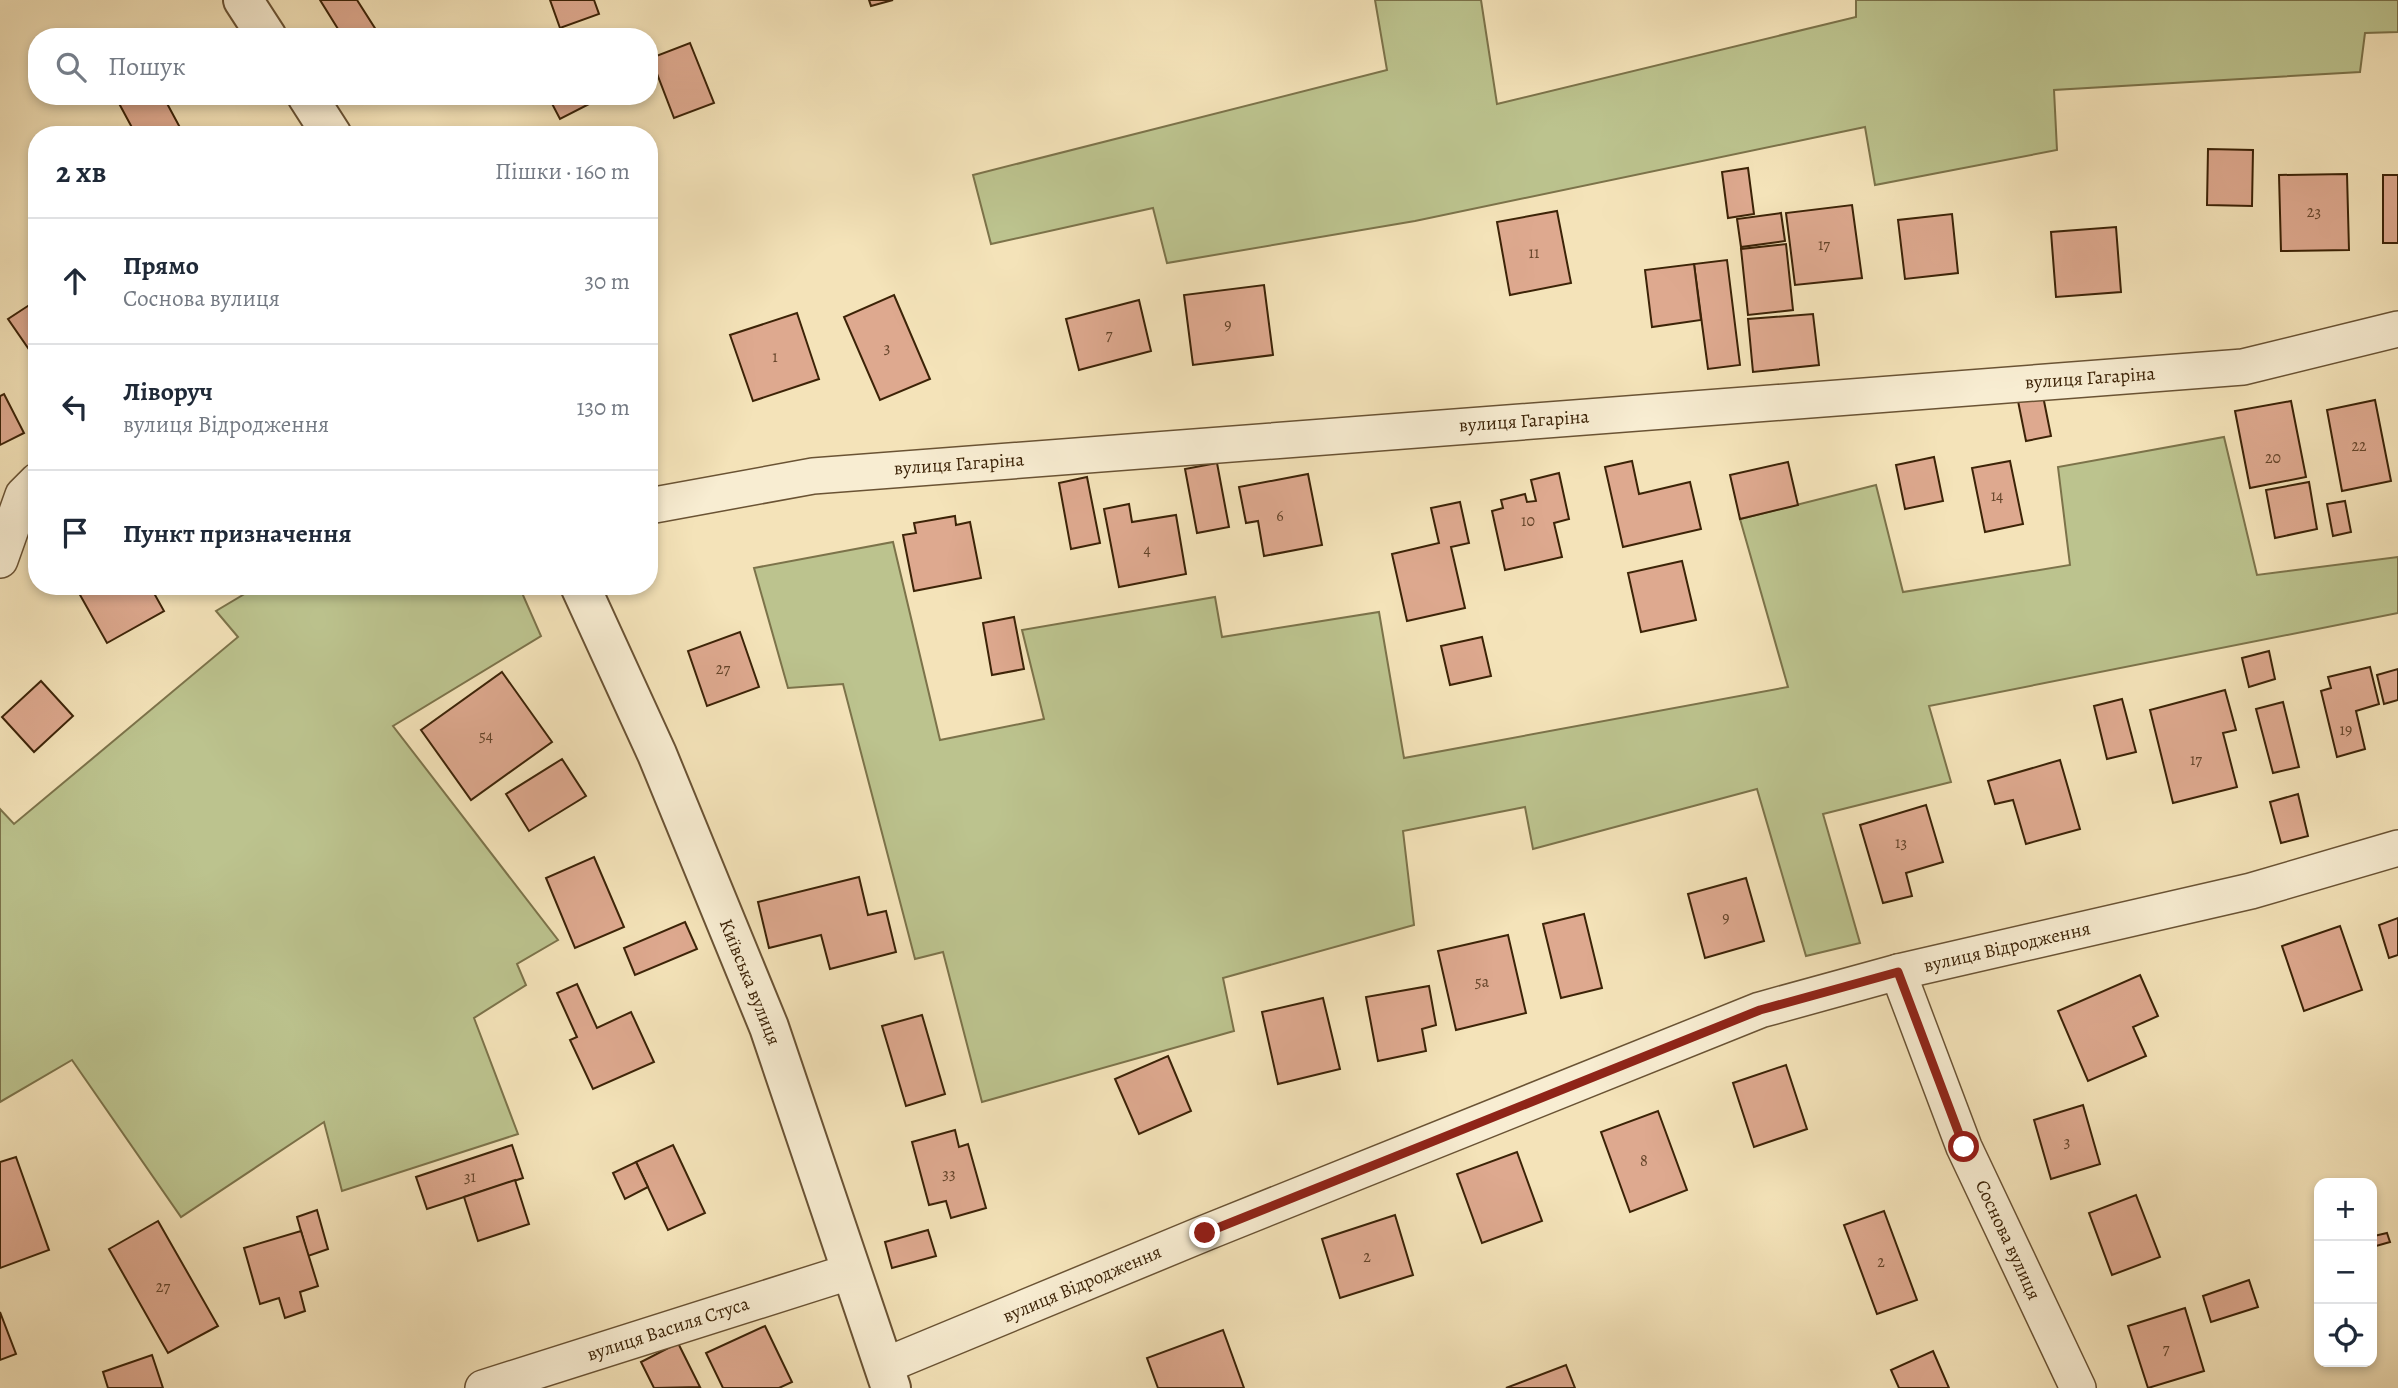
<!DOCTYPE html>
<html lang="uk">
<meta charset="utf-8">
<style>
body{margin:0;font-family:Alegreya,serif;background:#f2f2f3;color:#1f2937}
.controls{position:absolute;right:21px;bottom:21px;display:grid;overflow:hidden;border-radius:14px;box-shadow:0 4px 10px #0003}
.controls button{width:63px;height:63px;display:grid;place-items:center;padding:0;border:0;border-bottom:2px solid #e0e1e3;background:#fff;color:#1f2937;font:35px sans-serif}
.stop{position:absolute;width:21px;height:21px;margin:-16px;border:5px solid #8f2418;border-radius:50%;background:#fff}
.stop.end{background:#8f2418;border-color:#fff;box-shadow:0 2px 7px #0008}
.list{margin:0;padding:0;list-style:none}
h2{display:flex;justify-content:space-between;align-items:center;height:91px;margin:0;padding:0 28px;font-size:30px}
h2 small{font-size:23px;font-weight:400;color:#747a83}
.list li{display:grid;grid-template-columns:46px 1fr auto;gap:21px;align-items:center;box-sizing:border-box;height:126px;padding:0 28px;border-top:2px solid #e0e1e3}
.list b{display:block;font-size:26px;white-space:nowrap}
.list p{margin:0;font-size:23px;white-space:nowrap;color:#747a83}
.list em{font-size:23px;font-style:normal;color:#747a83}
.icon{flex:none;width:38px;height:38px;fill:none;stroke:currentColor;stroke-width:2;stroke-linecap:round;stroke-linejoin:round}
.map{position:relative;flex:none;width:2398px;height:1388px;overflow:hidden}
.search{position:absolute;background:#fff;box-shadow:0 4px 10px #0003;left:28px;top:28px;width:630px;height:77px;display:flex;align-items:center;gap:18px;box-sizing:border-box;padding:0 24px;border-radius:28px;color:#747a83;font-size:26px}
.panel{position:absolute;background:#fff;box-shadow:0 4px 10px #0003;left:28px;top:126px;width:630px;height:469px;border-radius:28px}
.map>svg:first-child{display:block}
.green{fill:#bcc38e;stroke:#7c734a;stroke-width:2}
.building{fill:#dea98f;stroke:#3c2307;stroke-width:2}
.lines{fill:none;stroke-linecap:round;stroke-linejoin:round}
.minor-casing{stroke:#6a5334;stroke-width:38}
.tertiary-casing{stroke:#6a5334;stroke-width:42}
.minor{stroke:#f8edd2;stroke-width:35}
.tertiary{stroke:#f8edd2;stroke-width:38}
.route{stroke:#8f2418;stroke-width:9}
.labels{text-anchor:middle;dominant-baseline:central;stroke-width:7;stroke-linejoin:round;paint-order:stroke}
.number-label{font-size:16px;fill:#644429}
.street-label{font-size:19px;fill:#3c2307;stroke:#f8edd2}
</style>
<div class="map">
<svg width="2398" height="1388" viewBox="0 0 2398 1388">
<rect width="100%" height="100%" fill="#f4e3b9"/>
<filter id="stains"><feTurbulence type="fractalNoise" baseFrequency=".00286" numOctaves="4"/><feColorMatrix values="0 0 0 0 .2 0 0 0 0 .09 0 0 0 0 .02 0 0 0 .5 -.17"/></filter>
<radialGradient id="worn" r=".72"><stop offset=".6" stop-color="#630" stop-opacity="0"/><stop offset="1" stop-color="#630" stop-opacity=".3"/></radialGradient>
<g class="green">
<polygon points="1375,0 1481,0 1497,104 1856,17 1856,0 2398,0 2398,32 2365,33 2360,72 2054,90 2057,150 1875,185 1865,127 1415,221 1167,263 1153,208 991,244 973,175 1387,70"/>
<polygon points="2224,437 2257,575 2398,557 2398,613 1929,706 1951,782 1823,814 1860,943 1806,956 1757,789 1533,849 1525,807 1403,831 1414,925 1223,978 1234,1031 982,1102 943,952 915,959 843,684 788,688 754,568 893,542 940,740 1044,719 1022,630 1215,597 1222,637 1379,612 1404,758 1788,687 1740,519 1876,485 1903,592 2070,565 2058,467"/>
<polygon points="258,586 519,586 541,636 393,726 558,940 517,964 526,985 474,1018 518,1134 342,1191 324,1122 181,1217 72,1060 0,1102 0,809 14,824 238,637 216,611"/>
</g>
<g class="building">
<polygon points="320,0 357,0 378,33 371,37 343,37"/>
<polygon points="550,0 594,0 599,14 560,28"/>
<polygon points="869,0 893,0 871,6"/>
<polygon points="690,43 714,103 674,118 651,58"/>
<polygon points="115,96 163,96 184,135 136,135"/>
<polygon points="548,96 593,96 595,101 560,119"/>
<polygon points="2208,149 2253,150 2252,206 2207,205"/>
<polygon points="1748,168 1754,214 1728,218 1722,172"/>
<polygon points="2347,174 2349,250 2281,251 2279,175"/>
<rect x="2383" y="175" width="15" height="68"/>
<polygon points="1852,205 1862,278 1795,285 1786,213"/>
<polygon points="1557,211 1571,283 1510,295 1497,222"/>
<polygon points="1781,213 1785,241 1741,247 1737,219"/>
<polygon points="1952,214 1958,273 1905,279 1898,220"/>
<polygon points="2116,227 2121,292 2056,297 2051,232"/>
<polygon points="1786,244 1793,310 1748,315 1741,249"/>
<polygon points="1727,260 1740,365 1708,369 1694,264"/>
<polygon points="1694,264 1701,320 1652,327 1645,270"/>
<polygon points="1264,285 1273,355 1193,365 1184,295"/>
<polygon points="894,295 930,379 880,400 844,317"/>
<polygon points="37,300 37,361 8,319"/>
<polygon points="1139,300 1151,351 1079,370 1066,319"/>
<polygon points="797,313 819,379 753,401 730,335"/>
<polygon points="1813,314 1819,365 1753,372 1748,319"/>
<polygon points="4,394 24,433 0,445 0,396"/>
<polygon points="2043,396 2051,436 2026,441 2018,401"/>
<polygon points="2375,400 2391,481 2342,491 2327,410"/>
<polygon points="2291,401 2306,477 2250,488 2235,411"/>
<polygon points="1934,457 1943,501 1905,509 1896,465"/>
<polygon points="1632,461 1639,494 1690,482 1701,529 1623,547 1605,467"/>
<polygon points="2010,461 2023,524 1985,532 1972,468"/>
<polygon points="1788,462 1798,505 1740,519 1730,475"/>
<polygon points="1217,463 1229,527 1197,533 1185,469"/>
<polygon points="1559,473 1569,519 1554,523 1562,557 1505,570 1492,511 1503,508 1501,500 1525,494 1527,502 1536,501 1531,480"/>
<polygon points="1308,474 1322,545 1264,556 1258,521 1246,523 1239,487"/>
<polygon points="1087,477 1100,543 1071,549 1059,483"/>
<polygon points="2309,482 2317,529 2275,538 2266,490"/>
<polygon points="2345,501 2351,532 2333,536 2327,504"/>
<polygon points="1460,502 1469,543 1451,547 1465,608 1407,621 1392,554 1439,543 1431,508"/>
<polygon points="1129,504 1132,522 1176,515 1186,574 1119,587 1104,509"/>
<polygon points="955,516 956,525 970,522 981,578 914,591 903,535 916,533 914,523"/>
<polygon points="1682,561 1696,620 1641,632 1628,573"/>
<polygon points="75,586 150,586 164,611 107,643"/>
<polygon points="1014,617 1024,669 992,675 983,623"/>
<polygon points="740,632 759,687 707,706 688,651"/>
<polygon points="1482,637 1491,676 1450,685 1441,646"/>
<polygon points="2269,651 2275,679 2249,687 2242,658"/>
<polygon points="2370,667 2379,704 2356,711 2365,749 2337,757 2321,691 2331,688 2328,677"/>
<polygon points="2398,669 2398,700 2384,704 2377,675"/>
<polygon points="502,672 552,742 471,800 421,730"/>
<polygon points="41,681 73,716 34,752 2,717"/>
<polygon points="2225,690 2236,730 2223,733 2237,787 2173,803 2150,710"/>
<polygon points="2122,699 2136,752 2107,759 2094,706"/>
<polygon points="2283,702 2299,767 2273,773 2256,709"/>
<polygon points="562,759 586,796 529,831 506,794"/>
<polygon points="2060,760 2080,829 2026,844 2013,800 1995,804 1988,781"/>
<polygon points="2298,794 2308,836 2281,843 2270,802"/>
<polygon points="1926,805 1943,862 1906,873 1912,896 1883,903 1860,825"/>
<polygon points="594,857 624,927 575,948 546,878"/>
<polygon points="859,877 868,915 886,911 896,952 830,969 821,935 769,948 758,902"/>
<polygon points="1746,878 1764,941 1705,958 1688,894"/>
<polygon points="1584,914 1602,988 1561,998 1543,924"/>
<polygon points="2398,918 2398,955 2389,958 2379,925"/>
<polygon points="685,922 697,949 635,975 624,948"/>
<polygon points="2340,926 2362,990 2304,1011 2282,946"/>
<polygon points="1508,935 1526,1013 1456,1030 1438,951"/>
<polygon points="2140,975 2158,1016 2133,1027 2146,1056 2088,1081 2058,1011"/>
<polygon points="577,984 597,1028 631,1012 654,1062 593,1089 570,1040 577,1037 557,993"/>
<polygon points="1429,986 1436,1025 1422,1029 1426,1051 1378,1061 1366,997"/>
<polygon points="1323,998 1340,1069 1278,1084 1262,1012"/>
<polygon points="922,1015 945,1094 906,1106 882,1026"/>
<polygon points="1168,1056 1191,1111 1139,1134 1115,1079"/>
<polygon points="1786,1065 1807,1129 1754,1147 1733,1083"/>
<polygon points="2083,1105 2100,1164 2051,1179 2034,1120"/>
<polygon points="1658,1111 1687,1190 1630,1212 1601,1132"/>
<polygon points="955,1130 959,1147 968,1144 986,1208 951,1218 946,1201 929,1205 912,1142"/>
<polygon points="512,1145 523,1178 427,1209 416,1177"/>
<polygon points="673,1145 705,1213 668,1230 636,1162"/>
<polygon points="1517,1152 1542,1221 1482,1243 1457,1174"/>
<polygon points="16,1157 49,1250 0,1268 0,1162"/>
<polygon points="636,1162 648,1187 625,1199 613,1173"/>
<polygon points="515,1180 529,1224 478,1241 464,1197"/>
<polygon points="2136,1195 2160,1257 2112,1275 2089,1213"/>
<polygon points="317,1210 328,1249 308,1256 297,1217"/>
<polygon points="1884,1211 1917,1300 1877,1314 1844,1225"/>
<polygon points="1395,1215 1413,1275 1340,1298 1322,1239"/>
<polygon points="158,1221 218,1326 168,1353 109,1249"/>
<polygon points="928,1230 936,1256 892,1268 885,1242"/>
<polygon points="301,1231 318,1286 300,1292 305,1311 285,1318 279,1298 260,1304 244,1248"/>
<polygon points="2387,1233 2390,1242 2376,1246 2374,1236"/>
<polygon points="2249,1280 2258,1307 2211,1322 2203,1296"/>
<polygon points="2185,1308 2204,1371 2148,1388 2128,1326"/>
<polygon points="0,1312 16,1354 0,1360"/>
<polygon points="765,1326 792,1382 779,1388 723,1388 706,1353"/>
<polygon points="1223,1330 1244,1388 1158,1388 1147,1358"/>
<polygon points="678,1343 700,1387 654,1388 641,1362"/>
<polygon points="1933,1351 1949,1388 1899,1388 1891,1370"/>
<polygon points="152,1355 163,1388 108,1388 103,1372"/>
<polygon points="1566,1365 1575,1388 1506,1388"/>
</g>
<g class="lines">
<defs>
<g id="minor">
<polyline points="649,506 813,476 2243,367 2398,329"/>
<polyline points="0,560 23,495 37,481"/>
<polyline points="1898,972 1964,1147 2078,1388"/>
<polyline points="884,1366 1205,1233 1760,1010 1898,972 2251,891 2398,848"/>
<polyline points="483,1388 852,1271"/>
</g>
<g id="tertiary">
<polyline points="243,0 267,37"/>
<polyline points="307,96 332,135"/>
<polyline points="580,586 657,754 769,1027 891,1388"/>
</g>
</defs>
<use href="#minor" class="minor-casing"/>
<use href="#tertiary" class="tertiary-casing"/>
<use href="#minor" class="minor"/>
<use href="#tertiary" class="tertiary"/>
</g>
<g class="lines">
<polyline class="route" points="1205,1233 1760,1010 1898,972 1964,1147"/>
</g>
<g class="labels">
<g class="number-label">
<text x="2314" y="212">23</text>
<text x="1824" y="245">17</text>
<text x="1534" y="253">11</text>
<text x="1228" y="325">9</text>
<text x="1109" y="335">7</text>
<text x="887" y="348">3</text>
<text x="775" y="357">1</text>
<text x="2359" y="446">22</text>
<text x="2273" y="458">20</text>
<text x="1997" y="496">14</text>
<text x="1280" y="516">6</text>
<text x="1528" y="521">10</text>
<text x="1147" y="550">4</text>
<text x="723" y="669">27</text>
<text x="2346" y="730">19</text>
<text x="486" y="736">54</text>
<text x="2196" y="760">17</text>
<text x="1901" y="843">13</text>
<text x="1726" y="918">9</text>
<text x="1482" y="982">5а</text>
<text x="2067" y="1142">3</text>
<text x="1644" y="1161">8</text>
<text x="949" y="1174">33</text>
<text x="470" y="1177">31</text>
<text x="1367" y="1257">2</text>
<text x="1881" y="1262">2</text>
<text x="163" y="1287">27</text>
<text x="2166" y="1349">7</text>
</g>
<g class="street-label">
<text transform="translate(2090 378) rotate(-4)">вулиця Гагаріна</text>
<text transform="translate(1524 421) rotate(-4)">вулиця Гагаріна</text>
<text transform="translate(959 464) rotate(-4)">вулиця Гагаріна</text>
<text transform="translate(2007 947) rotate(-13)">вулиця Відродження</text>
<text transform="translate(750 982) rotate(68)">Київська вулиця</text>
<text transform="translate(2008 1240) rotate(65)">Соснова вулиця</text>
<text transform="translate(1082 1284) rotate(-23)">вулиця Відродження</text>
<text transform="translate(668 1329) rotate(-18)">вулиця Василя Стуса</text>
</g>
</g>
<rect width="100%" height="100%" filter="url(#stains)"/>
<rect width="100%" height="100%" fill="url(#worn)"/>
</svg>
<div class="controls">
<button>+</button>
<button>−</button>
<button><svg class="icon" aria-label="locate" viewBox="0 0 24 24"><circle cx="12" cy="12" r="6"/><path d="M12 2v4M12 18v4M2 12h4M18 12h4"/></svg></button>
</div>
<div class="stop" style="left:1964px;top:1147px"></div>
<div class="stop end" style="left:1205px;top:1233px"></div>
<div class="search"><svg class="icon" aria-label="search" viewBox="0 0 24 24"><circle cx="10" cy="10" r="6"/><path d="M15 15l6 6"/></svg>Пошук</div>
<section class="panel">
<h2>2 хв<small>Пішки · 160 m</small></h2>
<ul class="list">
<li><svg class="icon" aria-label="ahead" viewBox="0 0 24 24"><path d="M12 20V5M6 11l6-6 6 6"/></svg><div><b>Прямо</b><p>Соснова вулиця</p></div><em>30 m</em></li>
<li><svg class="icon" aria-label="left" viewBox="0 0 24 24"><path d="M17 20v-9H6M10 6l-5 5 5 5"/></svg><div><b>Ліворуч</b><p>вулиця Відродження</p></div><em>130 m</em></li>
<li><svg class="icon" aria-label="arrive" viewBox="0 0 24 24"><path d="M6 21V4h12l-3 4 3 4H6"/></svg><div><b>Пункт призначення</b></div></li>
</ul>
</section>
</div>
